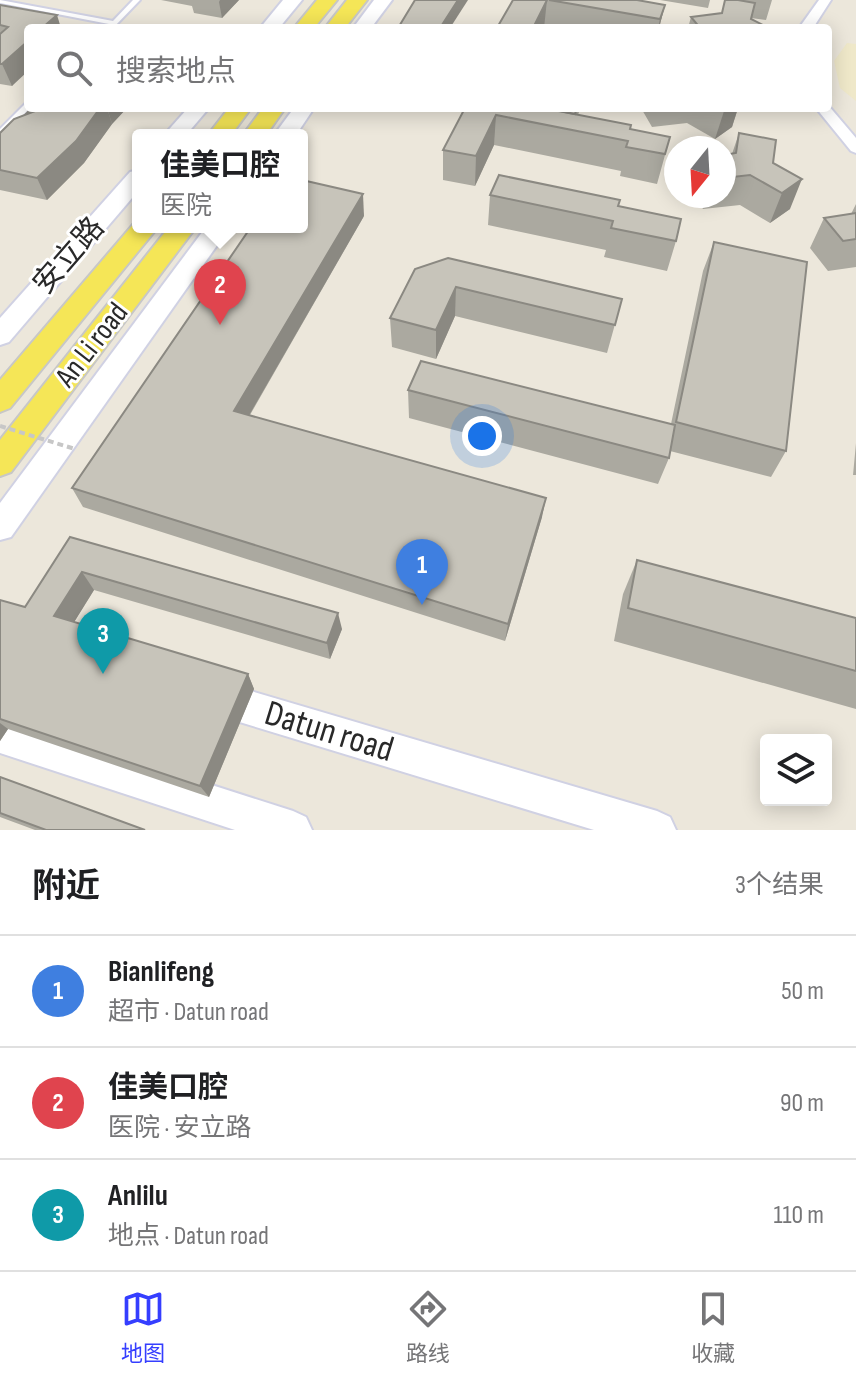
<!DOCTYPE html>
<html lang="zh">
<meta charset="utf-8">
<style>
body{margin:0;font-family:"Sofia Sans Condensed","Noto Sans SC",sans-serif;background:#f6f6f6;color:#202124}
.controls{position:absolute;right:24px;bottom:24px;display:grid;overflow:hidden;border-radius:8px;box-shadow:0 4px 20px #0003}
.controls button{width:72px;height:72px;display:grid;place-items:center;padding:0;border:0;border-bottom:2px solid #e0e0e0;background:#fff;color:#202124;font:40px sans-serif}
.compass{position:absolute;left:664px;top:136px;width:72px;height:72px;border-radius:50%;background:#fff;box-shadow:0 4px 20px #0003;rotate:198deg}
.you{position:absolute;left:482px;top:436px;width:28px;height:28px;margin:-20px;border:6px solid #fff;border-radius:50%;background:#1a73e8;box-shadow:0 0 0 12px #1a73e833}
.badge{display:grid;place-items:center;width:52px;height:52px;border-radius:50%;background:#353eff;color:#fff;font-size:26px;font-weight:700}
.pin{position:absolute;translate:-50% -66px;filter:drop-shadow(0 2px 4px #0008)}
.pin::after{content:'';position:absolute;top:42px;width:28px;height:24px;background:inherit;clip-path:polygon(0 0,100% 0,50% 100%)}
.popup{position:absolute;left:132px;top:129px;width:176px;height:104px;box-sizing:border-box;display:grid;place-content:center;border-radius:8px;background:#fff;filter:drop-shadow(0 2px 6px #0005);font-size:26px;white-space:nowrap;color:#757577}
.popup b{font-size:30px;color:#202124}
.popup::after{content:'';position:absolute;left:50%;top:100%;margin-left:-16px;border:16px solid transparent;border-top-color:#fff}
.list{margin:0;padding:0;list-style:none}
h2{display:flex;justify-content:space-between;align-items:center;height:104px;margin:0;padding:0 32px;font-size:34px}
h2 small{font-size:26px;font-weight:400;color:#757577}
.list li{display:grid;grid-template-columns:52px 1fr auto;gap:24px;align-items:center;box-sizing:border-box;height:112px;padding:0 32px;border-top:2px solid #e0e0e0}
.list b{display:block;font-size:30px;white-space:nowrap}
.list p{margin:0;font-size:26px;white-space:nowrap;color:#757577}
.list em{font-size:26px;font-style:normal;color:#757577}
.icon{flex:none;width:44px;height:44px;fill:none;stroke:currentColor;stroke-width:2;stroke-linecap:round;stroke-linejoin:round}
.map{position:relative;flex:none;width:856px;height:830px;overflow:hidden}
.search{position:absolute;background:#fff;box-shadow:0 4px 20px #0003;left:24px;right:24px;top:24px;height:88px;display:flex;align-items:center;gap:20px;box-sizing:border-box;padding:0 28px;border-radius:8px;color:#757577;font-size:30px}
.sheet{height:440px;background:#fff}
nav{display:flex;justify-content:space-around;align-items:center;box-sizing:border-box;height:112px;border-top:2px solid #e0e0e0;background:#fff;font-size:22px;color:#757577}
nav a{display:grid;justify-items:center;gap:4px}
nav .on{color:#353eff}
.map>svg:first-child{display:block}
.education{fill:#efe8c9}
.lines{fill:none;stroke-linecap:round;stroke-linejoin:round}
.lane-casing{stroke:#d0d1e3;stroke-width:4}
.street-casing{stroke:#d0d1e3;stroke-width:4}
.secondary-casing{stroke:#d0d1e3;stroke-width:4}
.primary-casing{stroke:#c7c7c7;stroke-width:4}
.lane{fill:#fff;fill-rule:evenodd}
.street{fill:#fff;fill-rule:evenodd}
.secondary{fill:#fff;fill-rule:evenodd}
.primary{fill:#f5e657;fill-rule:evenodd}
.path-bridge{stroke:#c7c7c7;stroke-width:4;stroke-dasharray:6 4;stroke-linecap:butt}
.wall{fill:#aba9a0}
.shaded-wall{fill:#8b8982}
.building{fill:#c7c4ba;stroke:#8b8982;stroke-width:2}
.labels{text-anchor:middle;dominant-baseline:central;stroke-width:6;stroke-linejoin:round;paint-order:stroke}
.street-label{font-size:30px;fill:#292929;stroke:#fff}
.near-street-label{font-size:36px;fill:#292929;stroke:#fff}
</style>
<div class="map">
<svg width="856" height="830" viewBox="0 0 856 830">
<rect width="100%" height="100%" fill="#ece7db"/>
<polygon class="education" points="847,43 856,44 856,101 840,88 834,61"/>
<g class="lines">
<defs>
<g id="lane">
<polygon points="0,0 113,21 133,0 140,0 113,28 107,28 109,24 0,3"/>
<polygon points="25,104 28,104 28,108 30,108 3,135 0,135 0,129"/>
</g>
<g id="street">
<polygon points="819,0 831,0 813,28 799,28"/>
<polygon points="828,105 856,138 856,153 851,151 816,108 828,108"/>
</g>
<g id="secondary">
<polygon points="283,0 302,0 279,28 260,28"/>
<polygon points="374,0 392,0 371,28 353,28"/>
<polygon points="188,108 209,108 186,135 164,135"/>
<polygon points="294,108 314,108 296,135 274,135"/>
<polygon points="138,170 138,191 9,342 0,345 0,318 130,172"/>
<polygon points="206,227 230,227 11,537 0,540 0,503"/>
<polygon points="210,679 657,811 670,817 676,830 594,830 210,713 198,708 193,696 198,684"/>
<polygon points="0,717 293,811 306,817 312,830 235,830 0,753"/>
</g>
<g id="primary">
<polygon points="317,0 337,0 314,28 294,28"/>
<polygon points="347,0 367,0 345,28 325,28"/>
<polygon points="229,108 251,108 231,135 208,135"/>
<polygon points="263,108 285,108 266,135 243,135"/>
<polygon points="136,221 138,227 158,227 10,408 0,412 0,380"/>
<polygon points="169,227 196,227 11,472 0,476 0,440"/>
</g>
</defs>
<use href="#lane" class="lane-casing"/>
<use href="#street" class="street-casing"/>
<use href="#secondary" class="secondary-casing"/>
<use href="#primary" class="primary-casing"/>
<use href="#lane" class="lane"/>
<use href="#street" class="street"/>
<use href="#secondary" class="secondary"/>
<use href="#primary" class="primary"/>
<polyline class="path-bridge" points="0,426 75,449"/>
</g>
<g class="wall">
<polygon points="161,0 239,0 222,18 194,13 192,6"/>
<polygon points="513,0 637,0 665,5 659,28 498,28"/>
<polygon points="660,0 710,0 708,8"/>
<polygon points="725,0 772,0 766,20 751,18 751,19 769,28 688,28 691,17 722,13"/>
<polygon points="0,5 57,15 12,86 0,84"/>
<polygon points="32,108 127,108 112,124 84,163 47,200 0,190 0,133 25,115"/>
<polygon points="465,108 579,112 578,115 630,129 670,137 657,184 620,176 621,171 494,145 475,186 443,180 443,150"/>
<polygon points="641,108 738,108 732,127 715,139 687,123 652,127"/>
<polygon points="739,133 773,163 790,209 770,223 740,205 703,209 695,196 724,196 724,178"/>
<polygon points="490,195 619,206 676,241 667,271 604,257 606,250 488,225"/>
<polygon points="856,204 856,267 828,271 810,248 824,218 851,214"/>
<polygon points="364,216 250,415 542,517 505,641 83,507 72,488"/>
<polygon points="714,242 786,451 771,477 670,451 669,458 658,484 409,418 408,390 671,424 703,271"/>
<polygon points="415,269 622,299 607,353 455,316 436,359 392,347 390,318"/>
<polygon points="856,443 856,475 853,475"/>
<polygon points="70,537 342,629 330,659 94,590 74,622 248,674 254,689 209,797 8,729 0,741 0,600 25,607"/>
<polygon points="637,560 856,618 856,709 614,641 623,594"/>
<polygon points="0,777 145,830 35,830 0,817"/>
</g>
<g class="shaded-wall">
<polygon points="220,0 239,0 222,18 219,2"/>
<polygon points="458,0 468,0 450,28 440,28"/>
<polygon points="547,0 544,28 533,28"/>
<polygon points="665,5 659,28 658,28 660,19"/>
<polygon points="57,15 61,28 42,28"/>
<polygon points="28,41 28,71 12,86 2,64"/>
<polygon points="67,108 107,108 112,124 84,163 47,200 37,178"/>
<polygon points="107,108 127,108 112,124"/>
<polygon points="725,108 738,108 732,127 715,139"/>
<polygon points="496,115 494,145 475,186 476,156"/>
<polygon points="802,179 790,209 770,223 782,193"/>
<polygon points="363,194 364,216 240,431 234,411"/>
<polygon points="456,287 455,316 436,359 436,330"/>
<polygon points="546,498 542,517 505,641 508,624"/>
<polygon points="82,572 94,590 68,632 54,616"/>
<polygon points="338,613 342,629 330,659 327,643"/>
<polygon points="248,674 254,689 209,797 200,786"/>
<polygon points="0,723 8,729 0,741"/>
</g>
<g class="building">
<polygon points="415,0 458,0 440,28 398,28"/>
<polygon points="513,0 547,0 533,28 508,28 498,26"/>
<polygon points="549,0 637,0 665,5 660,19"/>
<polygon points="725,0 738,0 755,3 751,19 769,28 700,28 691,17 722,13"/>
<polygon points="0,5 57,15 42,28 28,28 28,41 2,64 0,64 0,34 8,27 0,25"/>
<polygon points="32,108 43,108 25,115"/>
<polygon points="43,108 100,108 76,141 37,178 0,170 0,133 14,119"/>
<polygon points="465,108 543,108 631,125 630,129 670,137 665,154 626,147 628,141 496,115 476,156 443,150"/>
<polygon points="546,108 577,108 575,114"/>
<polygon points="739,133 776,140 773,163 802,179 782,193 750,175 724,178 724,155 736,153"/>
<polygon points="499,175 620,200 618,206 681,219 676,241 611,228 613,221 490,195"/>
<polygon points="302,180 363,194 234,411 546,498 508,624 72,488 251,227 302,227"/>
<polygon points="856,213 856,239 843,241 824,218"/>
<polygon points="714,242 807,262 786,451 676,422"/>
<polygon points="448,258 622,299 615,325 456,287 436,330 390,318 415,269"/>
<polygon points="421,361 675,425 669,458 408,390"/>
<polygon points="70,537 338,613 327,643 82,572 54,616 248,674 200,786 0,719 0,600 25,607"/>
<polygon points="637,560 856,618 856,671 628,608"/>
<polygon points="0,777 145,830 46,830 0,813"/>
</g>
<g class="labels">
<g class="street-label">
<text transform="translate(69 256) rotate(-49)">安立路</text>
<text transform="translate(92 345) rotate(-52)">An Li road</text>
</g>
<g class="near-street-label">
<text transform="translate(329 732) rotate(17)">Datun road</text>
</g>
</g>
</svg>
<div class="controls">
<button><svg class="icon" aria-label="layers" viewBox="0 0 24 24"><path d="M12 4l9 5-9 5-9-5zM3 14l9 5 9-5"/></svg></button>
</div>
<svg class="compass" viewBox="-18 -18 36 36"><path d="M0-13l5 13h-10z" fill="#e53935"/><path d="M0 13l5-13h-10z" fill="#757577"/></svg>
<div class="you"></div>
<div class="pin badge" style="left:422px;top:605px;background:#3f7fe0">1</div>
<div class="pin badge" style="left:220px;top:325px;background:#e0444e">2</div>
<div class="popup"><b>佳美口腔</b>医院</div>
<div class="pin badge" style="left:103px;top:674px;background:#0f9aa8">3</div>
<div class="search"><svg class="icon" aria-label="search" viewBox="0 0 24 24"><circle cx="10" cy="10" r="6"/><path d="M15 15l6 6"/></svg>搜索地点</div>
</div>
<section class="sheet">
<h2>附近<small>3个结果</small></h2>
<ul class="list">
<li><span class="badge" style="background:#3f7fe0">1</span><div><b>Bianlifeng</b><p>超市 · Datun road</p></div><em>50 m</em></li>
<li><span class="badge" style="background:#e0444e">2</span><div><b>佳美口腔</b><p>医院 · 安立路</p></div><em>90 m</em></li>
<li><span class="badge" style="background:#0f9aa8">3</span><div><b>Anlilu</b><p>地点 · Datun road</p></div><em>110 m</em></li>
</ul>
</section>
<nav>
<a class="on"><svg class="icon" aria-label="map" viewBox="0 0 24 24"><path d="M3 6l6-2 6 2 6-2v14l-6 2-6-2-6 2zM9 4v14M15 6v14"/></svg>地图</a>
<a><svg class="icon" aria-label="directions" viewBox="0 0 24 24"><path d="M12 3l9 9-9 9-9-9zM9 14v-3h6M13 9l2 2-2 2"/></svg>路线</a>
<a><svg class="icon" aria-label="saved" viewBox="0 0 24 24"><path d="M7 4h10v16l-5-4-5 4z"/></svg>收藏</a>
</nav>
